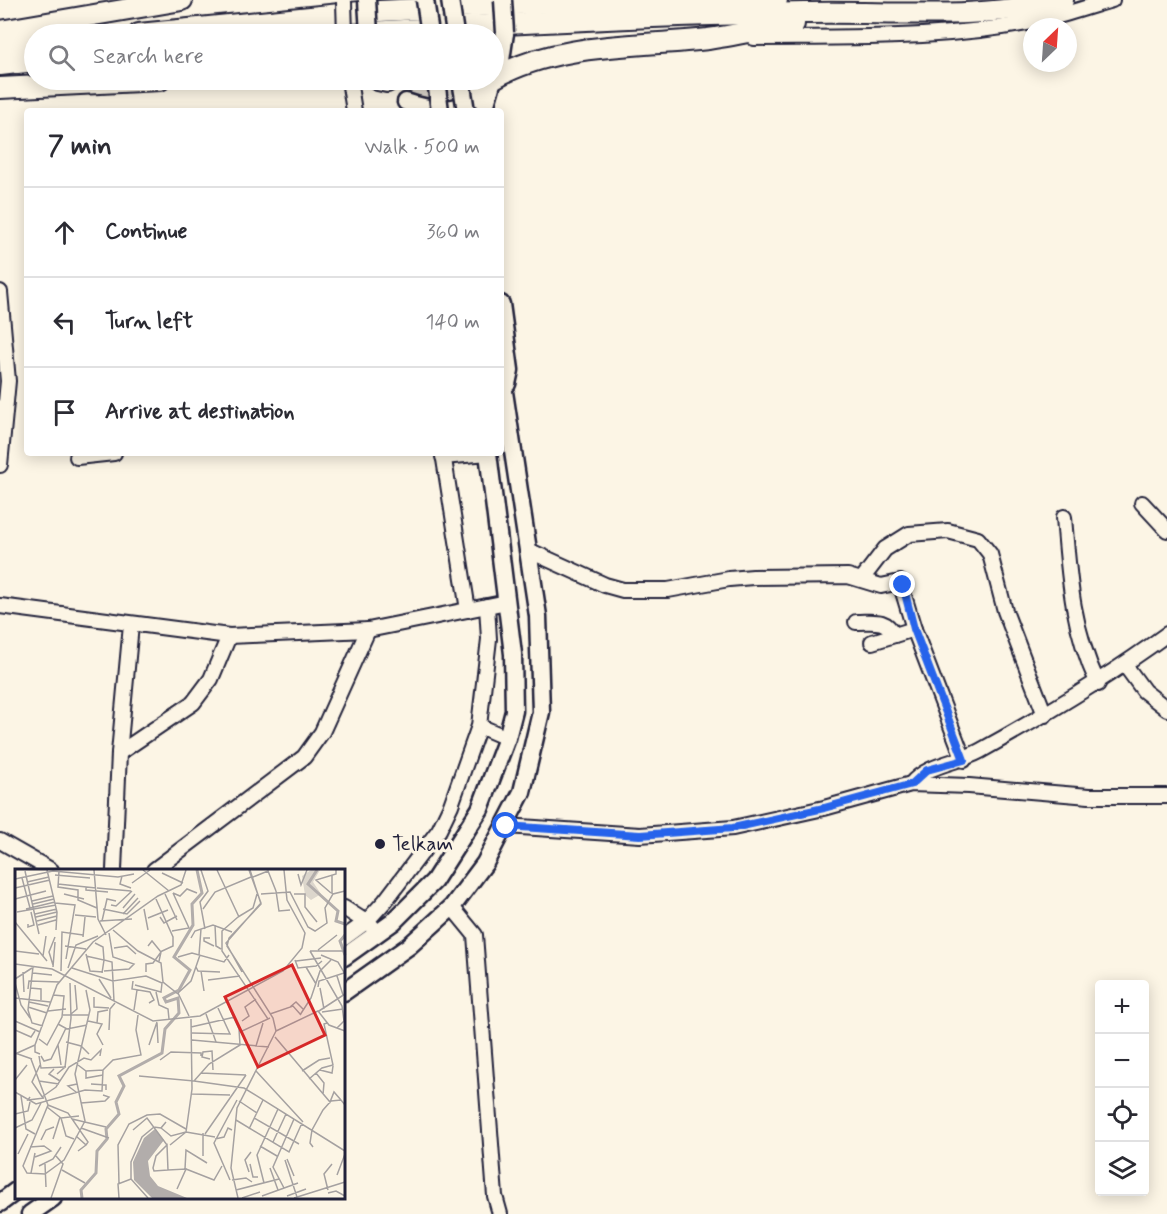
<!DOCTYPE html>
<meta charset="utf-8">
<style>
body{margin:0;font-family:Mynerve,sans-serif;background:#f2f2f3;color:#2b2b33}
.controls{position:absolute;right:18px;bottom:18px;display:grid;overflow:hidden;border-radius:6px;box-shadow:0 3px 15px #0003}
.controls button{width:54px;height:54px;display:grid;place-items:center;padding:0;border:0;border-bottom:2px solid #e1e1e2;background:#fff;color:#2b2b33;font:30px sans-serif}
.compass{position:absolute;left:1023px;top:18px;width:54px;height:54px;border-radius:50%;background:#fff;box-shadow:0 3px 15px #0003;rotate:25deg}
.stop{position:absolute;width:18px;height:18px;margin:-14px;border:4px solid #2563eb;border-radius:50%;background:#fff}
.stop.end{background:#2563eb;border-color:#fff;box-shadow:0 2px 6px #0008}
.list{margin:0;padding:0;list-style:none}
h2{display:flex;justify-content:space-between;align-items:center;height:78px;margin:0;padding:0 24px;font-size:26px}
h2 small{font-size:20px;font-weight:400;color:#7c7c81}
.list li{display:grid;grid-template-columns:39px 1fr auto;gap:18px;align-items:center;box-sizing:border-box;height:90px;padding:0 24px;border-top:2px solid #e1e1e2}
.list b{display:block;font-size:22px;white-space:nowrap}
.list em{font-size:20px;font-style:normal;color:#7c7c81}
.icon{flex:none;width:33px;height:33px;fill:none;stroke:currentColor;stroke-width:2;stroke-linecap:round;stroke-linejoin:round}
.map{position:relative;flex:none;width:1167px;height:1214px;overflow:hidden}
.search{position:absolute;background:#fff;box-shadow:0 3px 15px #0003;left:24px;top:24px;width:480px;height:66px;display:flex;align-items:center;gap:15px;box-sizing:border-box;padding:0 21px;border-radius:33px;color:#7c7c81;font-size:22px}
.panel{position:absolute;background:#fff;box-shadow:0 3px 15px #0003;left:24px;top:108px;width:480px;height:348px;border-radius:6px}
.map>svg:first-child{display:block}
.green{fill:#dcd6cc;stroke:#7f7c84;stroke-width:1.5}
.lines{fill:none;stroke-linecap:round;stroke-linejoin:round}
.minor-casing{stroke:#22223b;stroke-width:18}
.major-casing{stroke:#22223b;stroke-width:21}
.highway-casing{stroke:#22223b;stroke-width:24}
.minor{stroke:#fcf5e5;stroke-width:14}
.major{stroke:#fcf5e5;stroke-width:16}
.highway{stroke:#fcf5e5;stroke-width:20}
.minor-bridge-casing{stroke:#22223b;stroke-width:18;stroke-linecap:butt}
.major-bridge-casing{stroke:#22223b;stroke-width:21;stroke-linecap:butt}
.minor-bridge{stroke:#fcf5e5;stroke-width:14}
.major-bridge{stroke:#fcf5e5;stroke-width:16}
.route{stroke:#2563eb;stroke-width:8}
.poi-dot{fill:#22223b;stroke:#fcf5e5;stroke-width:2}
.labels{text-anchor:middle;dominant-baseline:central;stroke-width:6;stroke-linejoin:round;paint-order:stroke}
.poi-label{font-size:21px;fill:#22223b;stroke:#fcf5e5;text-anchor:start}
.inset-river{fill:none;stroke:#b2adab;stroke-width:3}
.inset-road{fill:none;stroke:#a5a1a1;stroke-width:1.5}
.view{fill:#d62828;fill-opacity:0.15;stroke:#d62828;stroke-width:3}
.inset-edge{fill:none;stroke:#22223b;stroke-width:3}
</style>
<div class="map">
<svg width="1167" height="1214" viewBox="0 0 1167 1214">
<rect width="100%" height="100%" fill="#fcf5e5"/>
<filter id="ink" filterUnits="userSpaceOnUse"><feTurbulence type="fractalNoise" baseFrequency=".0167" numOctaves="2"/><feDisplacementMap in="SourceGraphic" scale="12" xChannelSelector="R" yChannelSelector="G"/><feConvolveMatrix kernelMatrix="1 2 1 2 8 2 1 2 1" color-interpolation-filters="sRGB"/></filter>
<g filter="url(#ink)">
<polygon class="green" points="399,80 480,80 469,93 443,104 413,96"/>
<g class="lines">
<defs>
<g id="minor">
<path d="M754,38C847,37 955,40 1046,19C1068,14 1090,6 1112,0"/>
<polyline points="349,80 354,111"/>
<polyline points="0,292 8,381 0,465"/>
<polyline points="443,453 468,610"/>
<polyline points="77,457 114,453"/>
<polyline points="443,457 488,453"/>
<polyline points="1142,503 1167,530"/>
<path d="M1064,517C1069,578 1072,628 1098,684"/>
<polyline points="530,551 605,585 623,590 668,590 729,579 753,577 848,576 881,586 900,582 914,629 964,760"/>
<polyline points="862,579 885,549 909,534 948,531 978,539 990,554 1005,611 1045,715"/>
<polyline points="0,606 229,636 368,630 507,602"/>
<path d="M856,622C873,622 886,618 894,635"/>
<polyline points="872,642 914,629"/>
<polyline points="1125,665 1144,691 1167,709"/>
<polyline points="479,726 507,738"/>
<polyline points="119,753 193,703 211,679 229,636"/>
<path d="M911,784C927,764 958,763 980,751C1045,715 1107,678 1167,634"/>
<polyline points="506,826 640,835 733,828 824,808 911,784 969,786 1089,796 1167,796"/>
<polyline points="0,841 51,870"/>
<polyline points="114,870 119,753 131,625"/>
<polyline points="154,870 304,757 322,732 368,630"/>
<polyline points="452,907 475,935 495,1196 500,1214"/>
<polyline points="344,908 372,926"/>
<polyline points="344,938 366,922 385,901 439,830 451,805 479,726 489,639 487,606"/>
</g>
<g id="major">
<polyline points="494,78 501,60 505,33"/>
<path d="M406,102C444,115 466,112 492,80"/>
<polyline points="484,111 492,83"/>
<polyline points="501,304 510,370 507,384"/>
<polyline points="344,957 393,922 434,881 480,809 507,738 514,711 513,654 488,453"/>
<polyline points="344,992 409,946 452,907 485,863 522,792 541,712 538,616 501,372"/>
<polyline points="0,1203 16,1191"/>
<polyline points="30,1214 53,1198"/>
</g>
<g id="highway">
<polyline points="0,31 182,0"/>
<polyline points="139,34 360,12 536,3 777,0"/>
<path d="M339,34C494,24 650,15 805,13C891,11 979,21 1063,0"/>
<polyline points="0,49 34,45"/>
<polyline points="0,65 34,61"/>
<path d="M494,78C558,42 637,47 708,39C737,35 765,28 794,24"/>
<polyline points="378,80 387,82"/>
<polyline points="0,88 160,80"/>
</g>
</defs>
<use href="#minor" class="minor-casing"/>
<use href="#major" class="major-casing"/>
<use href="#highway" class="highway-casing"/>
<use href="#minor" class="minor"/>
<use href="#major" class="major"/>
<use href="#highway" class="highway"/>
<defs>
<polyline id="minor-bridge" points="344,2 345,34"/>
<g id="major-bridge">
<polyline points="367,0 369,34"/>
<polyline points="425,0 430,34"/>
<polyline points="450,0 455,34"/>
<polyline points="503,0 505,33"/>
<polyline points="436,80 440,111"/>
<polyline points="461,80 466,111"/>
</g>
</defs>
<use href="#minor-bridge" class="minor-bridge-casing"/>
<use href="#major-bridge" class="major-bridge-casing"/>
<use href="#minor-bridge" class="minor-bridge"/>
<use href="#major-bridge" class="major-bridge"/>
</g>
</g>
<g class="lines" filter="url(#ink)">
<polyline class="route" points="506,826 640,835 733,828 824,808 912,784 927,770 964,760 914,629 903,585"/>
</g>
<circle class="poi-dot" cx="380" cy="844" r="6"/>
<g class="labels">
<g class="poi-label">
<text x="392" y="844">Telkam</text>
</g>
</g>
<g transform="translate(15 869)">
<rect width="330" height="330" fill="#fcf5e5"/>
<path d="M296,1H305L298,13L306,25L296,31L290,26L287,7Z" fill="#dcd6cc"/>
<path d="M140,260L149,271L133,292L135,307L143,317L172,329H137L119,311L118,293L129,269Z" fill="#b2adab"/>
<path class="inset-river" d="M302,1L293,15L323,42L321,52L330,55M330,66L325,72L330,86M67,329L66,321L81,304L82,282L92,270L91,260L104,245L101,233L109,217L104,207L147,184L150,160L164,144L163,129L151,133L149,129L164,121L175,101L159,88L178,56L177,35L187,24L182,1"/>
<path class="inset-road" d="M32,1L42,43L41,61M79,1L83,50L91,66M128,1L154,22M186,1L193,22L185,33L190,60M202,1L224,48M10,2L24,65M44,2L43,18L63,21V31L82,39M147,4L168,14M283,5L286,16L292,1M40,6L75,9M107,7L105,15L116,19M238,8L253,2L261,22M7,9L15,39M0,10L38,2L103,8L119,5M12,13L34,8M117,14L135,1M43,15L81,19M71,18V21L93,23M0,19L35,11M82,19L116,22M261,22L264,42L275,41M158,24L165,27L172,20L182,24M316,24L301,11L321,5V1M49,25L69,30M150,25L162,51M246,25L275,23L293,58L300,62L312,54L310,39L318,25L330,22M279,25H290V38L302,53M317,25V6M0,30L31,22M141,30L158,68V77L145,83M17,32L38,27M40,34L60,36L51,90M18,35L39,30M96,36L101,37L117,22M108,39L120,25M11,40L40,33M88,40L112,45L125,32M129,40L133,61M188,40L200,23L236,8M2,43L41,36M20,45L42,40M108,45L123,29M60,46L81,48M21,48L42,43M145,48L149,54L162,47M223,48L207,62V82L253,150M223,48L238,39L242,25M133,49L153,41M22,52L42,47M85,52L117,50M87,52L92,30L101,32M0,53L32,92M13,55V58L19,56L16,43M23,56L41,51M200,56L201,77L206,80M98,61L123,82L146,94L148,113L163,125M157,62L174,59L158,24M68,68L70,48M176,69L180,62L198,56L217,63M195,69H189V72L199,77M80,74L88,78L89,91L97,93L98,112L131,107L147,114L146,123L120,116M50,77L71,80M133,77L137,72L146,83M99,79L112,77L121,85M303,81L322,66M0,82L24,85M295,82L327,137L329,152L322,159M295,82H330M71,85L75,102L88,103M184,86L186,60M306,86L323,93L330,105M28,87L31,67M71,87L89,91L87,104M163,88L177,84L209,93L214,86M280,91L283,99L301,97L307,92M281,92L306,89M0,95L37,100L138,152L185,147L268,102L287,79L290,64L272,31L269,1M38,96L34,83L40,68M18,98L13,141L17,154L28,157M38,98L40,73M181,98L183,102L205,103M291,98L301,115M53,99L61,76L83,67M57,99L98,112L99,132M46,102L47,63L68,66M89,102L114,100L119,95L98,88L94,64M186,102L189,122M8,103L9,123M131,103V95L138,94L146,83L144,92M227,103L211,74L246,34L234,1M18,104L37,106M322,107L328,126M0,110L17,99M84,110L96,129M193,111L225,107M118,112L117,120L135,123L139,131L134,134M0,114L6,136L15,149M303,118L304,112L329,104M15,119L26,120V131M305,119L309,140M13,120L14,112L45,113M141,123L144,136L153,140L154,150M79,128V138L94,139M0,129L35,133M14,133L33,137M13,138L32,144M275,138L281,133L289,141M119,141L122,121M33,142L51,140M304,142L330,125M307,143L328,140M56,145L62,140L60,116M191,145L201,173M255,145L278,137L286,146M48,146H74M285,146L296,129L305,102L316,91M174,147L163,124L176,112L185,86M0,152L25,163M73,152L87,155L82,165L88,176M227,152L234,147L230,138L241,130M82,154L83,143L93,141M142,154L143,174M43,155L52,160L72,156M176,158L220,148M0,161L16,168L20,162M94,161L95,140L100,134M261,162L303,142L314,156L330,162M225,163L255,149M177,164L215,165L203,139M260,168L315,233L319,223L326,231M24,170L32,176L47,148L49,127L38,126M177,171L254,178M51,173L66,177L74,185M43,176L46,196M134,176L142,153M241,177L248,154M0,184L17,190M0,185L20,176M25,185L20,183V176L42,116L78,73L143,27L166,16L171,1M24,187L26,199L51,198M26,187L29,192L36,190L51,159M16,190L33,236L8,297L12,304L30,305L49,291L70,252L60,205L75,141L71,121M195,190L187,188L188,183L197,182L198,201M145,191L156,183L186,184V187M25,196L17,213L28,229M39,200L34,205L45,212M88,201L98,191L126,186L121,161L123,146M305,201L317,204L318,197M71,202V209L88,206M241,202L288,253M287,202L304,191L315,189M186,204L231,206M301,204L309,214L308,226M42,205L50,198L56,149L55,114M124,207L179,212L194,195L225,176L224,160L214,138M294,210L307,199L318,196L309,155L312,154M0,211L12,196M24,212L44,215M179,212L229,219L330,282M76,215L91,216V221M0,223L21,235L70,221L87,222L88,201L71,202L63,196M61,223L53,217L62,215M177,225L215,226M6,227L11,260L20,265M15,228L13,231L29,229M27,228L41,218L54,198L69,189L76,191L86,181L85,187M224,232L242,244M66,234L90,232L94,228L88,226M33,236L53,244L73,273L71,276M32,238L46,249L64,247M0,245L13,242L15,233M46,249L51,267L59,270M239,249L284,275M57,250L91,258M221,251L274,283L287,254M151,253L146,259L156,267L171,263L177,220L176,150M0,259L17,251L26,234M66,259L94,269M234,260L248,231M118,261L132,249L152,276M171,263L200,268M188,264V287M190,265L231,206M61,267L71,276L63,282M38,270L45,248M200,270L209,268L213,259L217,261M26,271L31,261L39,258M258,273L271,245M155,276L171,263M245,277L262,287M15,278L29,277L36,282L20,288M298,278L295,274L297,261L308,241L316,232L326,231L330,236M3,285L13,265M272,290L279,307M270,291L282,328M30,295L31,318M235,295L238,308H243M24,297L38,290L46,278M255,299L263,321M170,300L171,281L192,294M171,300L199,311L207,297M47,301L70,314M153,301L139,302L138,299L141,287L152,276L153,301L171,300L162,320M234,303L230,291L236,283M16,304L20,284M322,306L330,285M215,311L199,274L222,231M217,311L231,309L237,313M104,314L103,276L114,255L132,246L145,245L171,260M249,314L242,286L263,240M269,319L258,298L279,250M221,321L264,310M313,321L309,305L317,295M313,324L321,322L330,327M247,327L283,314M272,327L291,320M36,329L48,295L41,287M104,329L103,315L116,310M133,329L116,310V293L127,268L139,258L146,259M223,329L216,299L222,239L261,162L258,149L212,77L214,69L246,35L235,1M227,329L245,323M279,329L330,313"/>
<path class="view" d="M277,96L310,166L243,198L210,128Z"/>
<rect width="330" height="330" class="inset-edge"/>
</g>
</svg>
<div class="controls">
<button>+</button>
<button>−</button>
<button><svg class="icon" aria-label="locate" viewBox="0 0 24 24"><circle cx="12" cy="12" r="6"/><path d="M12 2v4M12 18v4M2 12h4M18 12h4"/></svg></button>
<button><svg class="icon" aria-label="layers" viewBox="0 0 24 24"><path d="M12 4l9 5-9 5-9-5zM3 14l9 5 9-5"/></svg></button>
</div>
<svg class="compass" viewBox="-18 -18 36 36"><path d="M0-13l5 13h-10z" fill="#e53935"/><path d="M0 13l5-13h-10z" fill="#7c7c81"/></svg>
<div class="stop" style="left:506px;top:826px"></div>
<div class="stop end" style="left:903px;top:585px"></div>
<div class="search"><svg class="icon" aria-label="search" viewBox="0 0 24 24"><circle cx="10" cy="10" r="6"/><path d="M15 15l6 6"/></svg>Search here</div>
<section class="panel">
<h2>7 min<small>Walk · 500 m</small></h2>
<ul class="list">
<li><svg class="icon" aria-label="ahead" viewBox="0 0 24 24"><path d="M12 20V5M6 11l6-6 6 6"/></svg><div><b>Continue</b></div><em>360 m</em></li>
<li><svg class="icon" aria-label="left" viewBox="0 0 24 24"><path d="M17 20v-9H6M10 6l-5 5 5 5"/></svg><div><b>Turn left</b></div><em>140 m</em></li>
<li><svg class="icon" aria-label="arrive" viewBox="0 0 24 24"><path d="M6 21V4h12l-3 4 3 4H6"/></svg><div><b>Arrive at destination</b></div></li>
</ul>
</section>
</div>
